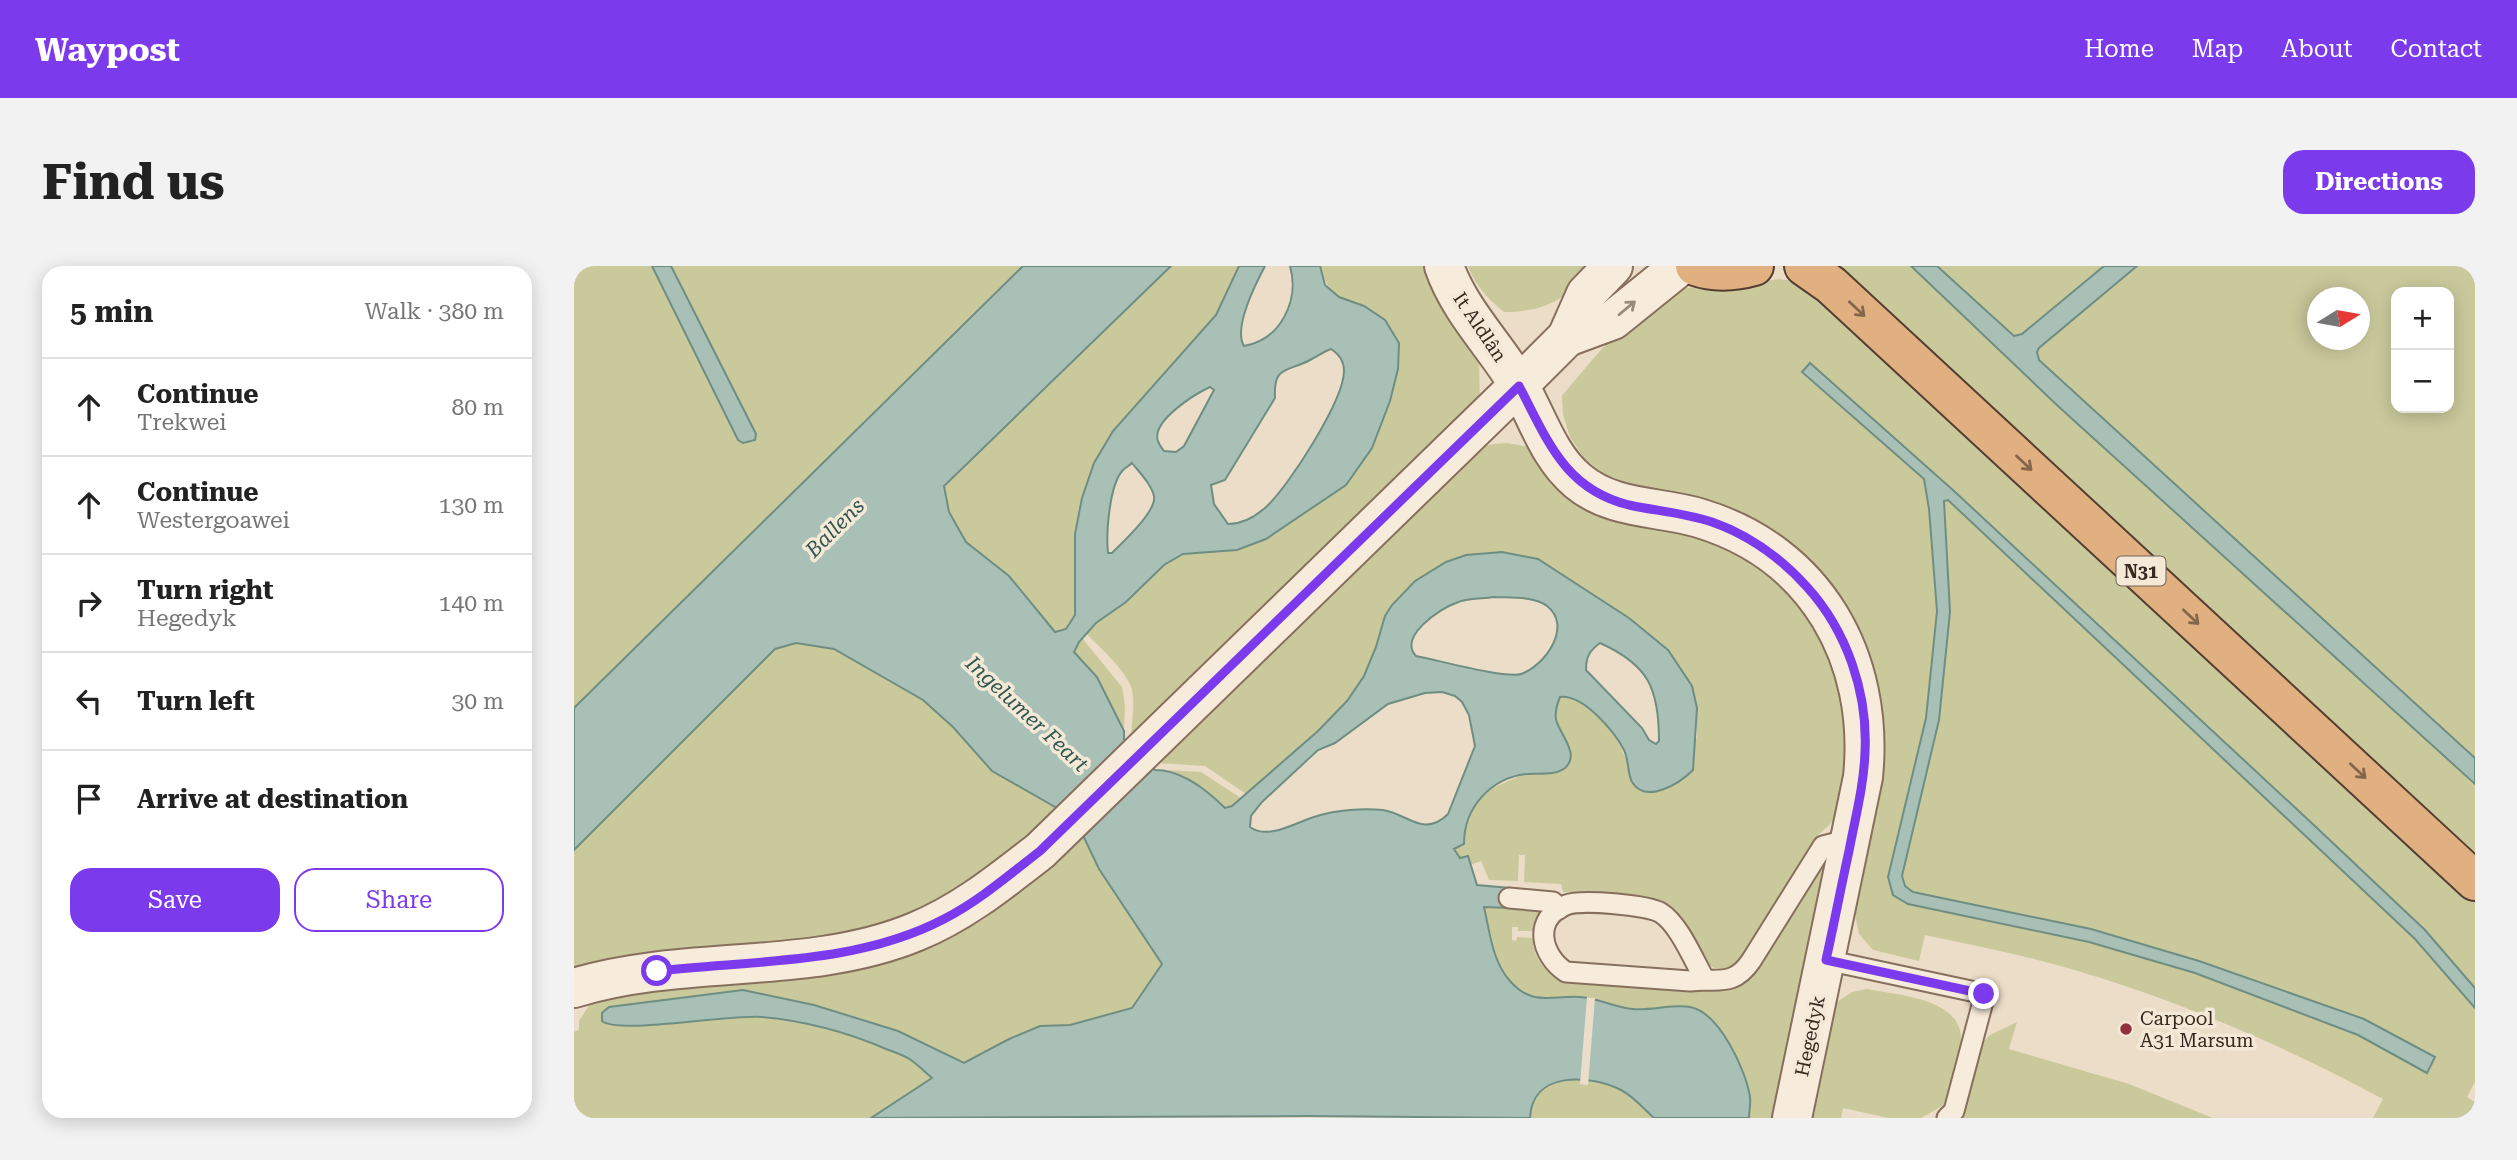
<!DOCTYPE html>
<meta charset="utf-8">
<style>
body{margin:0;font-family:"Roboto Serif",serif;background:#f2f2f2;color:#222}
.controls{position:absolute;right:21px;top:21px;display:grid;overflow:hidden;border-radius:14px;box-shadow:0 4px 18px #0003}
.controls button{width:63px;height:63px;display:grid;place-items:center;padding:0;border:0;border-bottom:2px solid #e0e0e0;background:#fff;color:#222;font:35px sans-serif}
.compass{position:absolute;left:1733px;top:21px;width:63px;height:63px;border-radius:50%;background:#fff;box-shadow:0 4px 18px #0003;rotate:79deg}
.stop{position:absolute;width:21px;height:21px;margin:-16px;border:5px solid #7c3aed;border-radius:50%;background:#fff}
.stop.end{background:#7c3aed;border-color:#fff;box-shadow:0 2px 7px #0008}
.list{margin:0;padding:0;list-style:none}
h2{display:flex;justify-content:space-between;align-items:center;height:91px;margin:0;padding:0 28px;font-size:30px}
h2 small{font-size:23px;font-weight:400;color:#767676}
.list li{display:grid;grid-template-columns:46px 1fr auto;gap:21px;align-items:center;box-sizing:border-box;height:98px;padding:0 28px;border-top:2px solid #e0e0e0}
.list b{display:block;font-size:26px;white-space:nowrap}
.list p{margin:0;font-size:23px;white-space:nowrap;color:#767676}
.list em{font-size:23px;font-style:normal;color:#767676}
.actions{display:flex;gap:14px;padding:21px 28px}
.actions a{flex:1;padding:16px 0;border:2px solid #7c3aed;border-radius:21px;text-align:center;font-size:24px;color:#7c3aed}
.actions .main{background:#7c3aed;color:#fff}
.icon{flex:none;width:38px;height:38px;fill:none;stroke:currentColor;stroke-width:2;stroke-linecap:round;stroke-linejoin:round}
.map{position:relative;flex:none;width:1901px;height:852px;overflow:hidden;border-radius:21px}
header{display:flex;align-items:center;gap:42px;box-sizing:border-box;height:98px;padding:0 35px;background:#7c3aed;color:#fff}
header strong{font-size:33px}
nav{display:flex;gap:38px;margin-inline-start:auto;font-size:24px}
.intro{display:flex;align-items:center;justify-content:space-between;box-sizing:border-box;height:168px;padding:0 42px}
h1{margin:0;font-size:49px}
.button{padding:18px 32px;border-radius:21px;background:#7c3aed;color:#fff;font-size:24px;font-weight:700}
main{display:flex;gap:42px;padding:0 42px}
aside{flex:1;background:#fff;border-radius:21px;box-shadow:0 4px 18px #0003}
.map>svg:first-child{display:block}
.grass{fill:#cac99c;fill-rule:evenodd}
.water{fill:#a8c0b6;stroke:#6f8e83;stroke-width:2;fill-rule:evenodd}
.pier{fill:#ecddc8}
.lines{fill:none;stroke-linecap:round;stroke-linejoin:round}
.service-casing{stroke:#876f5e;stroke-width:23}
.minor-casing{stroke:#876f5e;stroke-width:42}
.trunk-casing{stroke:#553e32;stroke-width:42}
.service{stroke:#f7ebdb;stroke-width:19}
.minor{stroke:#f7ebdb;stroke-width:38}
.trunk{stroke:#e0b080;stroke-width:38}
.oneway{stroke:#988a7e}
.oneway2{stroke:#84664c}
.route{stroke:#7c3aed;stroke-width:9}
.poi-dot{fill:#92313e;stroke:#f4e8d7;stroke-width:2.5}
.labels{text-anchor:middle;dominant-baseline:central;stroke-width:7;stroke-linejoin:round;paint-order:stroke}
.shield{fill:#f4e8d7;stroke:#706258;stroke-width:2}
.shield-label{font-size:18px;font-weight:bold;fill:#382921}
.street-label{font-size:19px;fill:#382921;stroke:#f4e8d7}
.poi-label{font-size:19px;fill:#382921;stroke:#f4e8d7;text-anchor:start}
.water-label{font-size:21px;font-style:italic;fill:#315750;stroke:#f4e8d7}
</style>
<header>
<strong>Waypost</strong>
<nav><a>Home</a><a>Map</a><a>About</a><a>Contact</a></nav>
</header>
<div class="intro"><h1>Find us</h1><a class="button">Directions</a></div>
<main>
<aside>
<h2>5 min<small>Walk · 380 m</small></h2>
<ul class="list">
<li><svg class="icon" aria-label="ahead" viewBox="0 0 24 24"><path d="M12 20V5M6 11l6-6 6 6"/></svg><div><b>Continue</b><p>Trekwei</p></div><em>80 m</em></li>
<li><svg class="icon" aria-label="ahead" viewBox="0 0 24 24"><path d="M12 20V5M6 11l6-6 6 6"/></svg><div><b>Continue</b><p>Westergoawei</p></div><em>130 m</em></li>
<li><svg class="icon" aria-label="right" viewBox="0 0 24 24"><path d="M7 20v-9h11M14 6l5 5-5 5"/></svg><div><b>Turn right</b><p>Hegedyk</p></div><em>140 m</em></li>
<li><svg class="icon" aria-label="left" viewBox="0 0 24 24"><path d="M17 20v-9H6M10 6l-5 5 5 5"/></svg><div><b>Turn left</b></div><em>30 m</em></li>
<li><svg class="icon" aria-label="arrive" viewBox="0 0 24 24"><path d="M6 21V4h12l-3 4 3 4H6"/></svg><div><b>Arrive at destination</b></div></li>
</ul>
<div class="actions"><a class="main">Save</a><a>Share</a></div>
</aside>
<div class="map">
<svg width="1901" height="852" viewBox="0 0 1901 852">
<rect width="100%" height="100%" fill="#ecddc8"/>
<g class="grass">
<polygon points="0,0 78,0 163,174 169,177 181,168 97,0 449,0 0,442"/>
<polygon points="597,0 665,0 642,49 539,165 500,329 501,349 492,363 480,366 435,310 392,276 375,246 370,220"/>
<path d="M746,0H857L905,93L906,144L557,470C558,455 561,438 558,424C554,406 525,381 512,367L522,357L552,336L590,299L609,288L663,284L692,273L737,244L798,182L805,162L790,40C763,31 754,28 746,0Z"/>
<path d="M894,0H1025C993,30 976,46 930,46C914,33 901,19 894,0Z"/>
<polygon points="1261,0 1337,0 1485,141 1901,518 1901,597"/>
<polygon points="1363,0 1530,0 1448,68 1440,70"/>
<path d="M1563,0H1901V492L1465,94L1463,86L1465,82ZM1822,26H1875V142H1822ZM1744,32H1786V74H1744Z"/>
<path d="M1205,13L1222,15L1247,26L1901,630V722L1851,664L1743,562L1380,225L1236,97L1228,107L1350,213L1355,243L1363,345L1352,452L1319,629L1515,676L1621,707L1784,769L1852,807L1790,753L1625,695L1518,663L1339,626L1331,620L1328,610L1365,454L1376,346L1370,235L1374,234L1841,673L1901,742V816L1893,831L1901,836V852H1799L1809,833C1707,778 1601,733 1490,701C1445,688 1397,679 1351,669L1345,695L1299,684L1285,668L1280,644L1307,506L1309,459L1299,414L1284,371L1072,224L1028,207L1010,192L996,171L989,149L988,130C1009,105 1065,35 1094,25C1111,19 1130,23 1147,22C1166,21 1186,15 1205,13Z"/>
<path d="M933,177L957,181L1138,274L1195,308L1239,358L1267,419L1276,485L1264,551L1242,571L1168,690C1157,703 1143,709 1130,694C1122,680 1115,659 1104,647C1081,623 1020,629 989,626L987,618L950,616L951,589H945L944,615L915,614L907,595L896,599L886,592L880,583L890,569L902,536L912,525L950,508L981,507L997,493C996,467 976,462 985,431C1013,427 1052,477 1054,503L1123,472V442L1118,420L1094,384L1055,352L964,293L928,286L802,381L790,410L774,435L744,465L672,528L631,500L584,497L896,184L919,178Z"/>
<polygon points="508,372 548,421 551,440 550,465 523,411 500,386"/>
<polygon points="221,377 260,383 349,434 379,461 418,505 488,545 460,579 312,665 0,708 0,584 201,383"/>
<polygon points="592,504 627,506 667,532 658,540 651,542 633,524"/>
<polygon points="506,563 525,603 588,698 558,742 496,759 466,760 435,773 390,797 324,765 240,739 169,724 35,741 33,759 51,761 145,751 187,751 254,762 291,774 336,793 358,812 297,852 0,852 0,766 5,764 5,755 19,733 330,690 409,654"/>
<path d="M1253,587L1201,852H1175L1176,831L1154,775L1132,748L1117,741L1057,743L1006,731L976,734L957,730L938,717L924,698L910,640L968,646L959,665H944V661H938V674L942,675L943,671L959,672C959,693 971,705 987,715L1127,725L1160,722L1176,711Z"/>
<path d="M1293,723C1323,729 1390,732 1387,776C1385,797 1376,819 1370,839L1347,852H1315L1269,842L1267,852H1232L1253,767L1263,736L1278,726Z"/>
<polygon points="1443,756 1435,783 1555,818 1639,852 1389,852 1407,778 1416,769"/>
<path d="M995,813L1029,817L1049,825L1080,852H956C957,824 972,820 995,813Z"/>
</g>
<g class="water">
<polygon points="78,0 97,0 182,168 181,174 169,177 164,174"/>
<path d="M449,0H597L370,220L375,246L392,276L435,310L481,366L492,363L501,349V268L508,232L520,197L539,165L642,49L665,0H691C682,17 659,62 670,80C706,74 726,35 716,0H746L751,19L765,31L790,40L811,54L825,77L824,103L816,135L798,182L772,219L692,273L663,284L609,288L590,299L552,336L522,357L505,376L500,386L523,411L550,465V473L581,504C607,504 633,524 651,542L658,540L744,465L773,435L790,410L802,381L811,350L818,339L841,315L872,296L892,289L928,286L964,293L1055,352L1094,384L1118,420L1123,442L1119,504C1106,517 1072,539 1058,516C1053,506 1055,494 1050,484C1040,465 1009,428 986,431C983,438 981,445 982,453C985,468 1007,488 991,502C981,510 965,507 953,508C917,512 890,541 890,578L880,583L886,592L894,590L903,619L936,622L935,642L910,641C916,666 918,695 936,715C959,741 978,729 1006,731C1023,732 1040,741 1058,743C1077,745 1098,738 1116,741C1145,746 1172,804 1176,831C1177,837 1175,845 1175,852H1080C1070,843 1059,830 1047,824C1015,808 958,805 956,852L733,850L297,852L358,812C351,806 344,799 337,794C330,789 320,786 312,783C273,766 231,755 188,751C156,748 45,769 28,755V747L35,741L169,724L240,739L324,765L390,797L435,773L466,760L496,759L558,742L588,698L525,603L506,563L488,545L418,505L379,461L349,434L260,383L222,377L201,383L0,584V442ZM757,83C765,88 770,95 770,105C770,134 715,220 692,241C682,250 668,258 654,258L640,238L637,219L651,214L701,132C699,99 714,106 736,94C744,90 749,86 757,83ZM636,121L640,124L610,180L602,186L590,185C588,182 585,179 584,175C577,155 621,128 636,121ZM558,197C566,207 577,218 580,230C583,245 549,276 538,287H534C532,268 535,219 549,204C550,203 557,198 558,197ZM920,331C936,332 960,330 973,340C999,360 971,400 947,408C932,413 863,394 842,390C824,371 865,343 882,337C893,332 908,333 920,331ZM1026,377C1075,399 1085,423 1085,475L1082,478L1075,474L1068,462L1012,404C1012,391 1015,385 1026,377ZM868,426L881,430L888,436L895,449L901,480L874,548C850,572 834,548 809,544C799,543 786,543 776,544C765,545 753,547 743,550C724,555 695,575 676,561L677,550L688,536L744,484L761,477L814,438L851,427Z"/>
<polygon points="1337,0 1363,0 1440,70 1448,68 1530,0 1563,0 1465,82 1463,86 1465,94 1901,492 1901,518 1485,141"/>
<polygon points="1236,97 1380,225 1743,562 1851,664 1901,722 1901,742 1841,673 1374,234 1370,235 1376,346 1365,454 1328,610 1331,620 1339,626 1517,663 1625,695 1790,753 1861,791 1853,807 1784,769 1621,707 1515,676 1334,638 1319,629 1314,611 1352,452 1363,345 1355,243 1350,213 1228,106"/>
</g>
<polygon class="pier" points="1013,731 1021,732 1014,819 1006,818"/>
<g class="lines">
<defs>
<g id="service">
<polyline points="935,632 979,636 985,643"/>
<polyline points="1252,694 1411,728 1380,845 1373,852"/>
<path d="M1131,714L1116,715L992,706C966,689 959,652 992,639C1007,633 1074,639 1087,647C1105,658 1120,695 1131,714C1153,715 1164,714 1177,695L1249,580L1277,573"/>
</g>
<g id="minor">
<path d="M870,0C886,46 922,80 946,121C964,153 975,191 1004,215C1038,244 1085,240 1125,252C1242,287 1301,392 1289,511L1218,852"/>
<polyline points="993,71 1039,54 1106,0"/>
<path d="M0,722C111,688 234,710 341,666C388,647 426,616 466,585L945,119L993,71L1012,28L1039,0"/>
</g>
<g id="trunk">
<path d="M1121,0C1141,7 1159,6 1180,0"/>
<polyline points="1230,0 1257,19 1901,615"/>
</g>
</defs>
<use href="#service" class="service-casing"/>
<use href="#minor" class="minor-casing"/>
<use href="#trunk" class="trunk-casing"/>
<use href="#service" class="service"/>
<use href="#minor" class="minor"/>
<use href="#trunk" class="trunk"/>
</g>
<defs><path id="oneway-shaft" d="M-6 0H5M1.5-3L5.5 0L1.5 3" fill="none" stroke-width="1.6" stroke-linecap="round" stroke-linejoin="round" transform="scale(1.75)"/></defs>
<use class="oneway" href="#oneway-shaft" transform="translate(1053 42) rotate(-40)"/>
<g class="oneway2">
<use href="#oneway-shaft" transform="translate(1283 43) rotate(43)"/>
<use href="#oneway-shaft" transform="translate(1450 197) rotate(43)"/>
<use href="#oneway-shaft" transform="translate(1617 351) rotate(43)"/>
<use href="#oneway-shaft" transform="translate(1784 505) rotate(43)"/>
</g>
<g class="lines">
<path class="route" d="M83,705C179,694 282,699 370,653C405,635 435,609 466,585L945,120C973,173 990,223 1055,239C1083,245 1110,247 1138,256C1175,269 1206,291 1233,321C1273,365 1294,427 1291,486C1290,519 1281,553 1275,585C1267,621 1260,658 1252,694L1410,728"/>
</g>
<circle class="poi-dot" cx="1552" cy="763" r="7"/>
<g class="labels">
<rect class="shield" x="1542.5" y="290.5" width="49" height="29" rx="5"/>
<g class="shield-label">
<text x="1567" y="305">N31</text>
</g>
<g class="street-label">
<text transform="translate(906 61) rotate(56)">It Aldlân</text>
<text transform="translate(1236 770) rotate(-78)">Hegedyk</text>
</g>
<g class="poi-label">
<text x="1566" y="752">Carpool<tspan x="1566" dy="22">A31 Marsum</tspan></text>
</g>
<g class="water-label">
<text transform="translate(261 262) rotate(-45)">Ballens</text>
<text transform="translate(453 448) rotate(43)">Ingelumer Feart</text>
</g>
</g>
</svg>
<div class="controls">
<button>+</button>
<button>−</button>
</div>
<svg class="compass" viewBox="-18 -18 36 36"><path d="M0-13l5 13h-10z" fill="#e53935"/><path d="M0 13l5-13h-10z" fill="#767676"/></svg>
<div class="stop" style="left:83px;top:705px"></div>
<div class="stop end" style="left:1410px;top:728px"></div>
</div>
</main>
